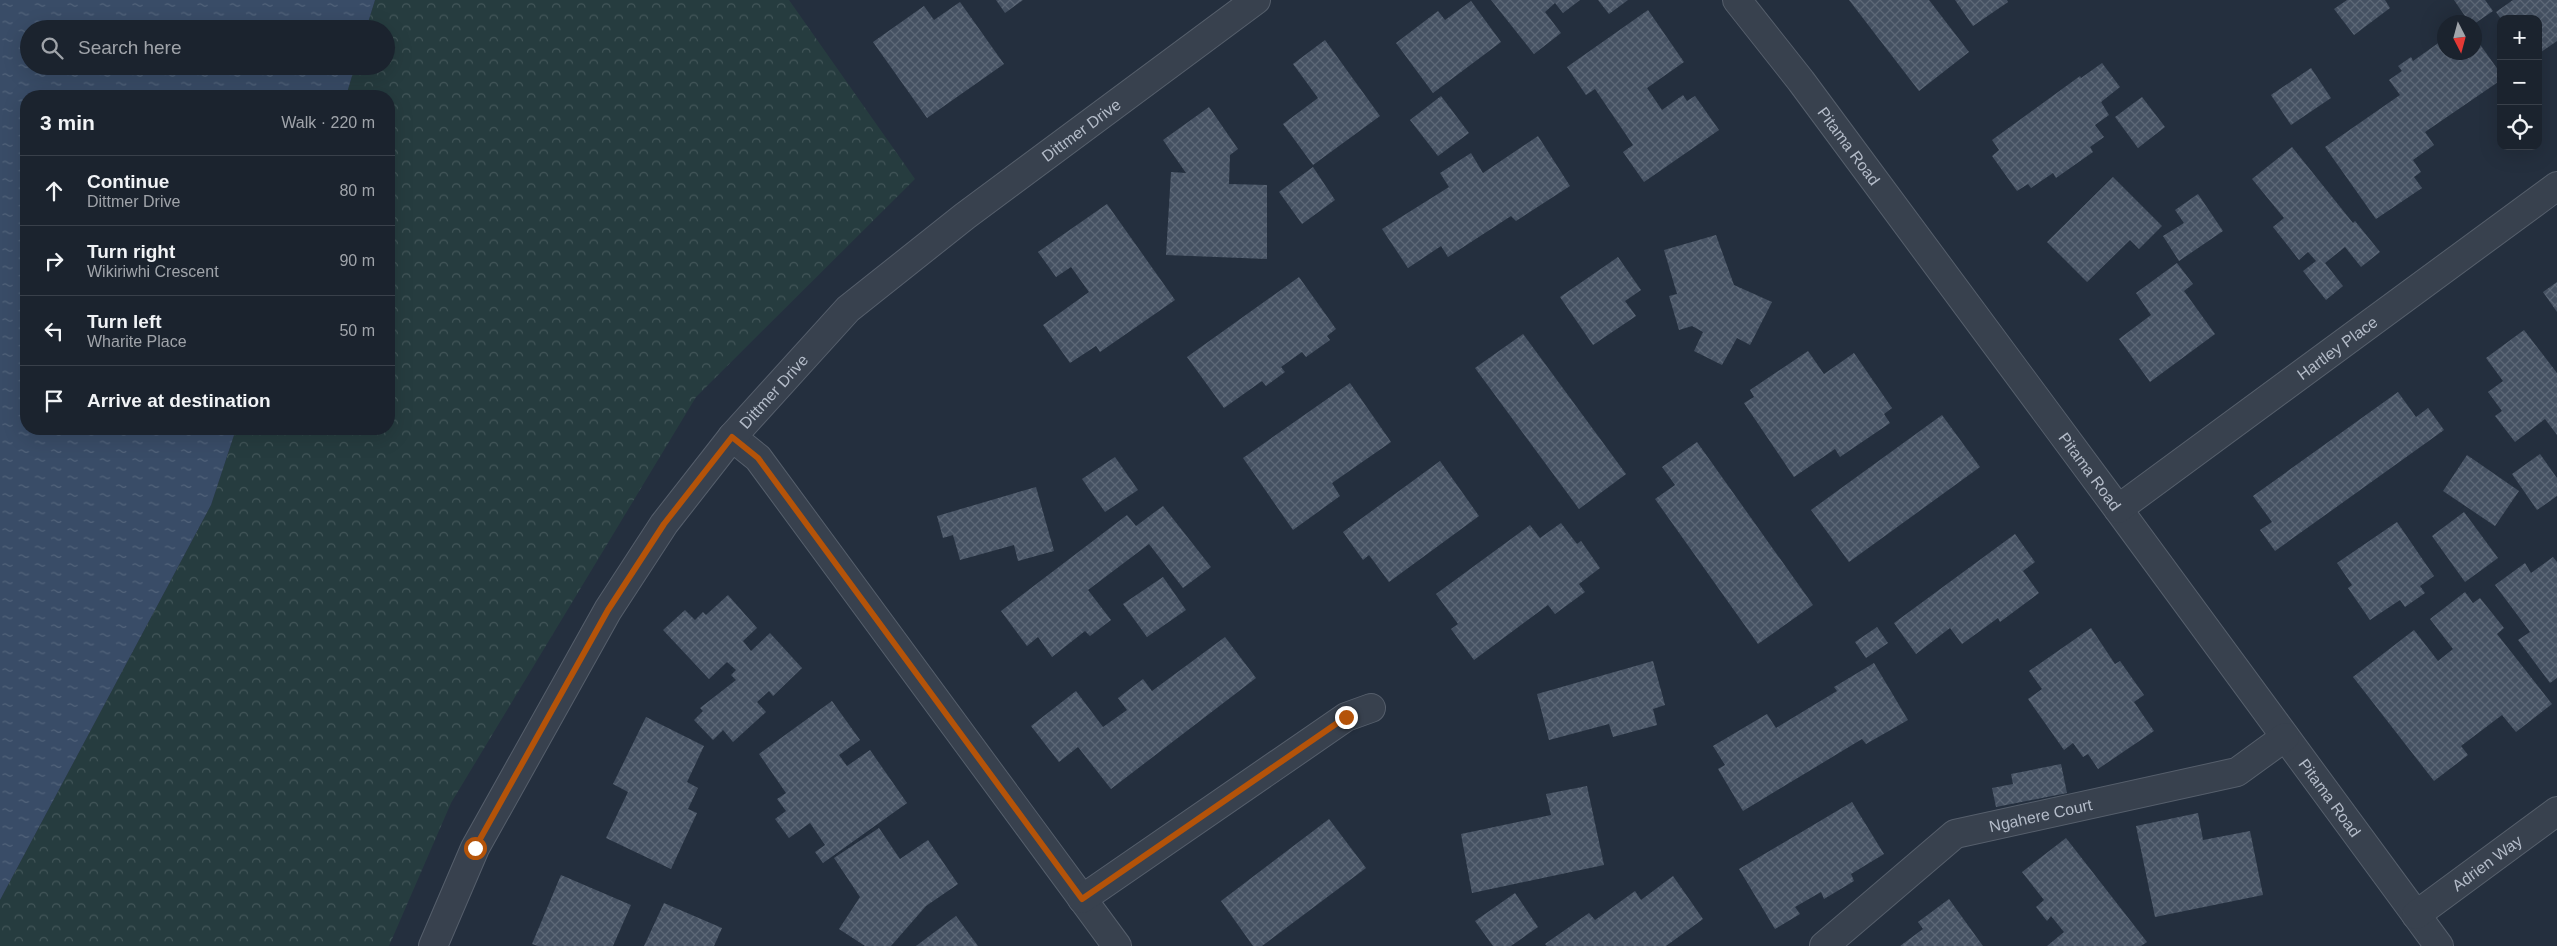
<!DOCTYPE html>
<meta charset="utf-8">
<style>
body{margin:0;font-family:Arial,sans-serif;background:#282f3a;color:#f1f3f6}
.controls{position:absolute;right:15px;top:15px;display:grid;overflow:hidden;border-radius:10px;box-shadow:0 5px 20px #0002}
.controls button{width:45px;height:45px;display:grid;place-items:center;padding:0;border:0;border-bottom:1px solid #39404a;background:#1b232e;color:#f1f3f6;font:25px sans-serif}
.compass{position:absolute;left:2437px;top:15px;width:45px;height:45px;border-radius:50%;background:#1b232e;box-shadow:0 5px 20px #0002;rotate:174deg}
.stop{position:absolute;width:15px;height:15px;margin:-11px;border:4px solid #b45309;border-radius:50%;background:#fff}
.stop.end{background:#b45309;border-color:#fff;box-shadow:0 1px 5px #0008}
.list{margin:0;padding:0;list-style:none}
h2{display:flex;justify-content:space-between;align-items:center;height:65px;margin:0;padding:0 20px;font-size:21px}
h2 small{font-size:16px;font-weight:400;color:#a0a4aa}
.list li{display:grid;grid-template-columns:32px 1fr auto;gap:15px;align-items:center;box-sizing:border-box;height:70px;padding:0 20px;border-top:1px solid #39404a}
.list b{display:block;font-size:19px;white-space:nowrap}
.list p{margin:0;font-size:16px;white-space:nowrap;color:#a0a4aa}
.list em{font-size:16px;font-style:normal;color:#a0a4aa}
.icon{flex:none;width:28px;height:28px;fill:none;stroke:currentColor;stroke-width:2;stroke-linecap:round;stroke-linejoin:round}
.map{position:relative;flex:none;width:2557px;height:946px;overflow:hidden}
.search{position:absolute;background:#1b232e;box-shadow:0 5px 20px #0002;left:20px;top:20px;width:375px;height:55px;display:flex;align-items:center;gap:12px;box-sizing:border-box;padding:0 18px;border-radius:28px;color:#a0a4aa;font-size:19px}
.panel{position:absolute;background:#1b232e;box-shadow:0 5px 20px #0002;left:20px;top:90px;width:375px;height:345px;border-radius:20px}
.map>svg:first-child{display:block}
.forest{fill:url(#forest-crowns)}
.water{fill:url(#water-ripples)}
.building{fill:url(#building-cross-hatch)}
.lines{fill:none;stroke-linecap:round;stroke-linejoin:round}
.minor-casing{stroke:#565f6c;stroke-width:30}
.minor{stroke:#38414e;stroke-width:28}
.route{stroke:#b45309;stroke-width:6}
.labels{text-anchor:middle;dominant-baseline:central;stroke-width:5;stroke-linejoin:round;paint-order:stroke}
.street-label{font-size:16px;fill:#b4bcc9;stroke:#1d2633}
</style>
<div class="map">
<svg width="2557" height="946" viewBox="0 0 2557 946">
<defs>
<pattern id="forest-crowns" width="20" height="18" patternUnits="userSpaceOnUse" patternTransform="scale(1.25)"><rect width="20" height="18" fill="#263c3f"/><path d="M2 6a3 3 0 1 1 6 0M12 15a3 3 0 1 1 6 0" fill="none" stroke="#435659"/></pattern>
<pattern id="water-ripples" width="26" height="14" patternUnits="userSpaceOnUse" patternTransform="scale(1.25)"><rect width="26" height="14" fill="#394c67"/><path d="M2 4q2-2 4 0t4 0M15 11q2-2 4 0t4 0" fill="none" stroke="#53647b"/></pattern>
<pattern id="building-cross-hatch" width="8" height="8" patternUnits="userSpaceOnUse" patternTransform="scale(1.25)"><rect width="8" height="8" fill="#455162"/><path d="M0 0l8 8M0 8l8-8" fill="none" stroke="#5d6877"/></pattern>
</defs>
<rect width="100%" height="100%" fill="#242f3e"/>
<polygon class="forest" points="375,0 789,0 915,179 696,397 451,803 389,946 0,946 0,900 211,505 236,429 389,429 389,96 346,96 355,66 386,66 386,29 366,29"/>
<polygon class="water" points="0,0 375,0 366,29 29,29 29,66 355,66 346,96 26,96 26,429 236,429 211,505 0,900"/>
<g class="building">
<polygon points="996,0 1023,0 1005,13"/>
<polygon points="1491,0 1580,0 1563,13 1555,3 1545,12 1561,33 1534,54"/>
<polygon points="1598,0 1628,0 1609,14"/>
<polygon points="1849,0 1929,0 1969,52 1919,91"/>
<polygon points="1955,0 2007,0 2008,2 1973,26"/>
<polygon points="2347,0 2385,0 2390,8 2354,35 2334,9"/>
<polygon points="2454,0 2485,0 2493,11 2474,24 2469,22"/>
<polygon points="2513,0 2557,0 2557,41 2538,54 2538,19 2501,19 2496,12"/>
<polygon points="1471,1 1501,42 1433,93 1396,43 1438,11 1445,20"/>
<polygon points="960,2 1004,64 927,118 873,42 924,6 934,20"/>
<polygon points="1648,10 1684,62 1647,88 1662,110 1683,95 1687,101 1695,96 1719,130 1644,182 1623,152 1633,145 1595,89 1586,95 1567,67"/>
<polygon points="2474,36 2501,74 2501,80 2425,132 2434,145 2413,160 2421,172 2414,177 2422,188 2376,219 2325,147 2400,95 2389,80 2402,71 2398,66 2411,57 2413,61 2444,39 2444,52 2474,52"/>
<polygon points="1325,40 1380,116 1313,165 1283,124 1318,98 1293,64"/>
<polygon points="2102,63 2120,87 2101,102 2109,115 2095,125 2104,137 2090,147 2093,152 2056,178 2053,173 2031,188 2028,184 2017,191 1992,156 1999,150 1992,140 2080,76 2081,78"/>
<polygon points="2311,68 2331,98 2291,125 2271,95"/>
<polygon points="1441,96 1469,133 1438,156 1410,120"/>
<polygon points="2142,97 2165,127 2138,148 2115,117"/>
<polygon points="1209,107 1238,149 1230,155 1229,184 1267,185 1267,259 1166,255 1171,172 1186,173 1163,140"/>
<polygon points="1538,136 1570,186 1516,221 1511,216 1448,257 1441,246 1408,268 1382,229 1449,187 1440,173 1471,153 1483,173"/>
<polygon points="2292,147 2353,223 2355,221 2380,252 2361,267 2345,247 2325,263 2343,286 2326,300 2303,271 2316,261 2308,252 2299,260 2273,227 2284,218 2252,179"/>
<polygon points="1313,167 1335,200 1302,224 1279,192"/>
<polygon points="2113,177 2162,226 2139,249 2130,240 2087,282 2047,242"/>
<polygon points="2198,194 2223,231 2179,261 2163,236 2184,223 2175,210"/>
<polygon points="1107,204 1175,300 1100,352 1096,346 1070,363 1043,325 1089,292 1071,267 1056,277 1038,252"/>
<polygon points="1716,235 1734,285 1772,302 1750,345 1737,338 1722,365 1694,351 1703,332 1692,326 1679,330 1669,296 1677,294 1664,250"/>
<polygon points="1618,257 1641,290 1625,301 1636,316 1593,345 1560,297"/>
<polygon points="2177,263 2193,284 2184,291 2215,334 2150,382 2119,339 2151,315 2136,293"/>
<polygon points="1299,277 1336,329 1327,336 1330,340 1306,357 1302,352 1281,367 1285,372 1266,386 1262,381 1224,408 1187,357"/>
<polygon points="2557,282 2557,312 2543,292"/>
<polygon points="2524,330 2557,373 2557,435 2545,419 2515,442 2495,416 2502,411 2488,392 2503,381 2486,358"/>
<polygon points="1523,334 1626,474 1579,509 1475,368"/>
<polygon points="1808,351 1824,374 1854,353 1892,408 1884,414 1890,423 1840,457 1835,449 1794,477 1744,403 1754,397 1750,390"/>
<polygon points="1350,383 1391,442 1332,483 1340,496 1293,530 1243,458"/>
<polygon points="2398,392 2416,417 2428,408 2444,430 2275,551 2260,530 2272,522 2253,496"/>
<polygon points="1942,415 1980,467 1849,562 1811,510"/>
<polygon points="1697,442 1813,605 1758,644 1655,499 1675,485 1662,467"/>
<polygon points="2540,454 2557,478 2557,496 2537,510 2512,474"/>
<polygon points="2467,455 2519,491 2495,526 2443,491"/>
<polygon points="1115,457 1138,490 1105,512 1082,479"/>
<polygon points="1440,461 1479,516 1389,582 1369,555 1363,560 1343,532"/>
<polygon points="1036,487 1054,551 1018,561 1014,545 960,560 953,535 943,538 937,516"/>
<polygon points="1163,506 1211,567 1183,588 1149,544 1088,590 1111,620 1090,636 1085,631 1052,657 1038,637 1027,646 1001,611 1127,515 1136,526"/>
<polygon points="2464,512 2498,558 2465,582 2432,536"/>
<polygon points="2397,522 2434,576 2420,586 2425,593 2405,607 2400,600 2370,620 2348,588 2352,585 2337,563"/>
<polygon points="1561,523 1577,544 1581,541 1600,568 1579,584 1585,592 1555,614 1548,605 1474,660 1451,629 1458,624 1436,594 1530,525 1540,538"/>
<polygon points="2015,534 2035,562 2023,571 2039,593 2000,622 1998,618 1962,644 1950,628 1916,654 1894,623"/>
<polygon points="2553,557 2557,562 2557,678 2550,683 2518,640 2530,632 2495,585 2525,563 2531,573"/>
<polygon points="1163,577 1186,610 1147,637 1123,604"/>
<polygon points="2465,592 2473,603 2480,598 2504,628 2497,634 2552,704 2516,732 2502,715 2461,746 2468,755 2434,781 2353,677 2414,630 2438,661 2453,649 2430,619"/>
<polygon points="728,595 757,628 743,641 751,651 770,633 802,668 773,696 769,691 757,702 766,712 733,742 723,730 713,740 694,720 703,711 700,708 736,680 731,675 736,670 727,662 709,679 663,630 685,610 695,620 703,612 706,615"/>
<polygon points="1877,627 1888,643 1866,658 1855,642"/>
<polygon points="2091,628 2115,664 2120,661 2144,695 2134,702 2154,731 2098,769 2088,754 2083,757 2073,743 2064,750 2028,699 2042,689 2029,671"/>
<polygon points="1225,637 1256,678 1111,789 1078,747 1059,762 1031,726 1076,691 1103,727 1127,710 1118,698 1143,679 1152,691"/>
<polygon points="1653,661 1665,705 1653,709 1657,725 1613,737 1609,724 1549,740 1537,694"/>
<polygon points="1874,663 1908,720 1866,744 1862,739 1743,811 1718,769 1725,765 1713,746 1767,714 1776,728 1837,691 1834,687"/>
<polygon points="832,701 860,740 839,755 847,766 870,750 907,803 823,863 815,852 825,845 810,823 789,838 775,819 786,811 777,799 786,793 759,754"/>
<polygon points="646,717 704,746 687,782 698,788 688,809 697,813 671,869 606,838 628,792 613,784"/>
<polygon points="2061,764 2067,793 1996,807 1992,788 2013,784 2011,774"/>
<polygon points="1587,786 1604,865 1472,893 1461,834 1551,815 1546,794"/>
<polygon points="1852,802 1884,854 1851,874 1854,881 1824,899 1821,892 1795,907 1800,914 1775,929 1739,869"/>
<polygon points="2198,813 2203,840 2250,831 2263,895 2155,917 2136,826"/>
<polygon points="1329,819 1366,868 1262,946 1253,946 1221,901"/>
<polygon points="879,828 900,859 928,840 958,884 926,906 891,946 865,946 839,929 860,897 834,858"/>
<polygon points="2066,838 2147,942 2141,946 2047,946 2064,932 2051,916 2047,921 2036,907 2044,900 2022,872"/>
<polygon points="561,875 631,905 613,946 538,946 532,944"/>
<polygon points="1673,876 1703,919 1666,946 1547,946 1545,944 1589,913 1595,920 1635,891 1641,900"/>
<polygon points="1515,893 1538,927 1511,946 1493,946 1475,921"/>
<polygon points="1949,899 1983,946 1900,946 1923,929 1918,922"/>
<polygon points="664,903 722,928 714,946 644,946"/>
<polygon points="956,916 978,946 916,946"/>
</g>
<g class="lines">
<defs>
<g id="minor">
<path id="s1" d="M1737,0L1801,81L2118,509L2439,946"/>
<polyline points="732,437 758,458 1117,946"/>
<path id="s2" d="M2118,509L2557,186"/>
<polyline points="1082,899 1346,717 1371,708"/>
<path id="s3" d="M2416,915L2557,811"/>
<path id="s4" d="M433,946L475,848L608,610L664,524L732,437L848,309L965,216L1256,0"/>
<path id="s5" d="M1824,946L1955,834L2237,772L2285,737"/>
</g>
</defs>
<use href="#minor" class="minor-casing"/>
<use href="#minor" class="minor"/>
</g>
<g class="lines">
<polyline class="route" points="475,848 608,610 664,524 732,437 758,458 1082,899 1346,717"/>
</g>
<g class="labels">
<g class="street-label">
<text stroke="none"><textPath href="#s4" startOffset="1059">Dittmer Drive</textPath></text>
<text stroke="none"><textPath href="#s1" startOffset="184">Pitama Road</textPath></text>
<text stroke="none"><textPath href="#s2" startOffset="272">Hartley Place</textPath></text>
<text stroke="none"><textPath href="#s4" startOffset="654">Dittmer Drive</textPath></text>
<text stroke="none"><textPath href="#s1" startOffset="589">Pitama Road</textPath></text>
<text stroke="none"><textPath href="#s1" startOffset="994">Pitama Road</textPath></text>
<text stroke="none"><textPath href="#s5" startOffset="260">Ngahere Court</textPath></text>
<text stroke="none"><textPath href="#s3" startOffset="88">Adrien Way</textPath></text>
</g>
</g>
</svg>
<div class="controls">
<button>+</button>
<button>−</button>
<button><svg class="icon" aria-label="locate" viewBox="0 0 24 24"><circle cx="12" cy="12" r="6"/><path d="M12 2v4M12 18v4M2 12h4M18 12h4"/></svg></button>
</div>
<svg class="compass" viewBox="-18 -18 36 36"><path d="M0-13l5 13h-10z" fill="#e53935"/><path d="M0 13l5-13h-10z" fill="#a0a4aa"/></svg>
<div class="stop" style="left:475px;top:848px"></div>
<div class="stop end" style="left:1346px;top:717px"></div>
<div class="search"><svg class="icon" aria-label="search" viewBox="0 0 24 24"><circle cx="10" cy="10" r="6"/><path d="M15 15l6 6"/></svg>Search here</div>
<section class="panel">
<h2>3 min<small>Walk · 220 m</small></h2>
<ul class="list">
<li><svg class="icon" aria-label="ahead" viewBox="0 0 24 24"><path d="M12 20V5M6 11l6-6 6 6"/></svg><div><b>Continue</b><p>Dittmer Drive</p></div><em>80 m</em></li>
<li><svg class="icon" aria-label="right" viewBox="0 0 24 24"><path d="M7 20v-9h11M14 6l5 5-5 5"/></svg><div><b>Turn right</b><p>Wikiriwhi Crescent</p></div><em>90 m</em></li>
<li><svg class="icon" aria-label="left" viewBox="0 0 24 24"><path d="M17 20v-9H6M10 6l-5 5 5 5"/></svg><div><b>Turn left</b><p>Wharite Place</p></div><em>50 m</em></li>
<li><svg class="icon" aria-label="arrive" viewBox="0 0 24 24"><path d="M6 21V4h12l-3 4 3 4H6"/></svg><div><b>Arrive at destination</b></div></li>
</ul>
</section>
</div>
